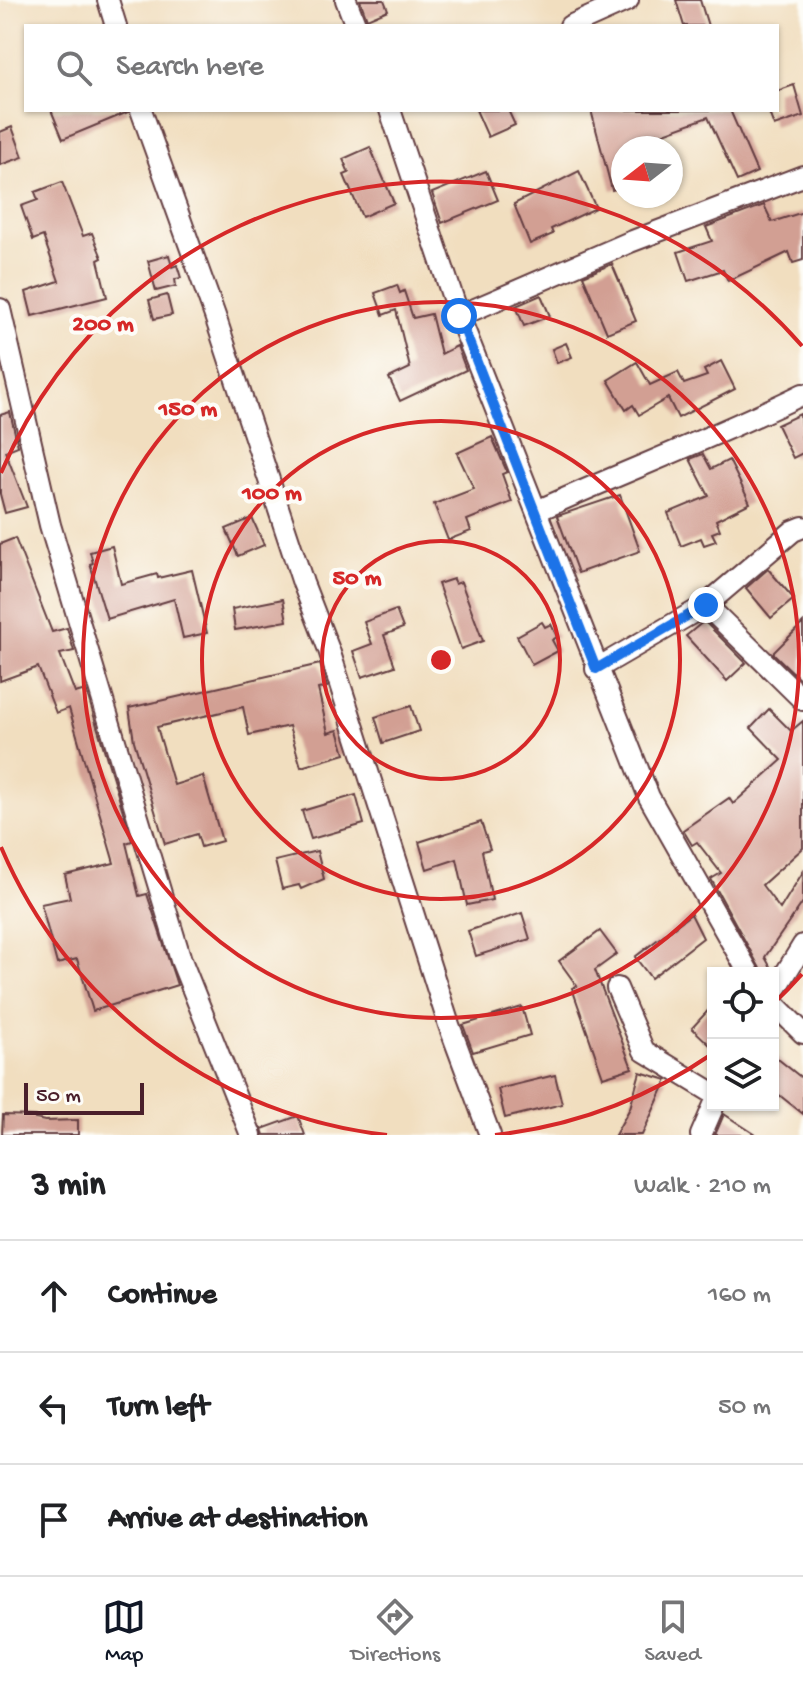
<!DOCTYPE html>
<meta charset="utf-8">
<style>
body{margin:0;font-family:"Gochi Hand",sans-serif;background:#f6f6f6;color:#202124}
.controls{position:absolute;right:24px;bottom:24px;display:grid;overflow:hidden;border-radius:0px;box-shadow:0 2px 6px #0004}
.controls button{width:72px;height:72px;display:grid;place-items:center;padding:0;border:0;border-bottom:2px solid #e0e0e0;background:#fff;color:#202124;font:40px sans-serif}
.compass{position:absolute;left:611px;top:136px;width:72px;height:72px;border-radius:50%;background:#fff;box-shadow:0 2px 6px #0004;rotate:253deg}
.scale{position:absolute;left:24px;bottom:20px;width:120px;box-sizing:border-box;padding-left:8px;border:4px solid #4a1f2b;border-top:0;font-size:22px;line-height:28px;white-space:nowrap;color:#4a1f2b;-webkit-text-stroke:6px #fdfcf7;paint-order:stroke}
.stop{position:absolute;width:24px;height:24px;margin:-18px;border:6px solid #1a73e8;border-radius:50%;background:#fff}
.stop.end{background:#1a73e8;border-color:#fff;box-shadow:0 2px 8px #0008}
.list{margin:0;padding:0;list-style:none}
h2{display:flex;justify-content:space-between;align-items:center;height:104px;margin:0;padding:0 32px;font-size:34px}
h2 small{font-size:26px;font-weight:400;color:#757577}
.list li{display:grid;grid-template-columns:52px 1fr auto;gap:24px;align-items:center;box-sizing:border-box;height:112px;padding:0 32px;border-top:2px solid #e0e0e0}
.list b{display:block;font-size:30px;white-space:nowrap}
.list em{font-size:26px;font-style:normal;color:#757577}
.icon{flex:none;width:44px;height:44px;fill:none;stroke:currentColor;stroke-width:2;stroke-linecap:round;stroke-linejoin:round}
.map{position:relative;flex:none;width:803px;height:1135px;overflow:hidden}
.search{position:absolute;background:#fff;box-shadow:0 2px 6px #0004;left:24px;right:24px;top:24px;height:88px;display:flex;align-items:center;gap:20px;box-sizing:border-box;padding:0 28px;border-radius:0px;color:#757577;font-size:30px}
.sheet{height:440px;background:#fff}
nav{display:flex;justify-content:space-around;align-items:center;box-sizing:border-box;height:112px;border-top:2px solid #e0e0e0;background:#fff;font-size:22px;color:#757577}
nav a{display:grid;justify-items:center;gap:4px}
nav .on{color:#111827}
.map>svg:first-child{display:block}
.building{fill:#d29f93}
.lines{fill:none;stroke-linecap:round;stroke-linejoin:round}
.minor-casing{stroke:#633c41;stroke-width:24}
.minor{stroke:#fff;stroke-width:20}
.route{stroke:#1a73e8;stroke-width:10}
.ring{fill:none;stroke:#d62828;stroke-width:4}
.centre{fill:#d62828;stroke:#fdfcf7;stroke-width:4}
.ring-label{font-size:24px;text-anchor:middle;font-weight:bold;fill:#d62828;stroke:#fdfcf7;stroke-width:8;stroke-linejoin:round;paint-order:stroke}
</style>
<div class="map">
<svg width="803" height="1135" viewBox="0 0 803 1135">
<rect width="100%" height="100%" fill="#fdfcf7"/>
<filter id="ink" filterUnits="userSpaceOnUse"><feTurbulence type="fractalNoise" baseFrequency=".0125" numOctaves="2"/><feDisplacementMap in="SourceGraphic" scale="16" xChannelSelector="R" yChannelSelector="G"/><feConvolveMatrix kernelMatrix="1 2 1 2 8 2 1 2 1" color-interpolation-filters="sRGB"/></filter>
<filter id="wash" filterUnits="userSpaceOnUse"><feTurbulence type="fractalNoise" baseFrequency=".006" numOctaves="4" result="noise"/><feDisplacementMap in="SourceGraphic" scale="32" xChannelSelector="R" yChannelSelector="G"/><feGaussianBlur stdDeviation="1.8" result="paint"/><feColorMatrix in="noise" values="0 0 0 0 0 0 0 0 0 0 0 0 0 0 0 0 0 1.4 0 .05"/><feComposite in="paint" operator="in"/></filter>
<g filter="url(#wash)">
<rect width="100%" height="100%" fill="#f1debf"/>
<g id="blocks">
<g class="building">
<polygon points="360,0 384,0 388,10 367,19"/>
<polygon points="676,0 700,0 708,26 684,26"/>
<polygon points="794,85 803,116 774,126 768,110 777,110 777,91"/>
<polygon points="51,110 128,110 128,112 63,139"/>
<polygon points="476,110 508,110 515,125 488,137"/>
<polygon points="591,110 730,110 757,172 737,181 708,117 661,134 665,148 623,148 623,187 612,190"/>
<polygon points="12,127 23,157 0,165 0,132"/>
<polygon points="370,147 394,203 362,217 344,175 349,173 343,159"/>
<polygon points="486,171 498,200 442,223 432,193"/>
<polygon points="579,171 596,208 551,229 553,234 530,244 514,204"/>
<polygon points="62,182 83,236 92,233 102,258 98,260 107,297 32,316 26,292 59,281 43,236 33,240 21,206 38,200 35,192"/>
<polygon points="764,205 772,222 803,212 803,260 793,263 789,252 728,281 723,270 688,281 678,252 712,241 706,227"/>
<polygon points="169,255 172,267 177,265 181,278 175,279 176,286 156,291 148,261"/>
<polygon points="612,264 636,321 607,333 583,276"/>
<polygon points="397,285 400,293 404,291 413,318 431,314 441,354 457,346 466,370 400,401 389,378 410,368 396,310 383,315 375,293"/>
<polygon points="167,295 172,315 154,319 149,300"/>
<polygon points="541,295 550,316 524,326 516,306"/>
<polygon points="566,343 572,357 557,363 552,349"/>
<polygon points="721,361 735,389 678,418 668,398 639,415 633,405 626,410 608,380 637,362 650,385 678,372 684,384 707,376 704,370"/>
<polygon points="10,412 18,446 5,451 27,507 5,513 0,494 0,415"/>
<polygon points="800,414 803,453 793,458 777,425"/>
<polygon points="492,437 507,472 502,474 512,502 467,520 471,531 448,540 434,504 474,489 457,453"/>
<polygon points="703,454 711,469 729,460 750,503 716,520 720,530 712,533 716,541 704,545 701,538 681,546 668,513 709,496 690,459"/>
<polygon points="620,495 640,551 578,573 557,516"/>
<polygon points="252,518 264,545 238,556 226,529"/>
<polygon points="15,538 52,632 67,628 74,651 60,654 75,693 86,690 132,841 126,843 139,896 147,894 177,985 93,1011 77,959 57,964 41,904 70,898 65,875 114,863 69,708 56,713 38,667 0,681 0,544"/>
<polygon points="112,546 121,584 157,574 158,578 192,570 207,633 183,638 174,599 107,619 90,564 93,563 90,552"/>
<polygon points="768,569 794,599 771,618 746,588"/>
<polygon points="453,579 455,584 461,582 483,641 461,649 438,584"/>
<polygon points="283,599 287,621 235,630 232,609"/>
<polygon points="396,610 403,628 384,635 395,666 362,677 353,651 372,644 364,622"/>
<polygon points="704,621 746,663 727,681 686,636"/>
<polygon points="542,622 545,627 551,624 557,637 552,640 558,651 532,665 517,636"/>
<polygon points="803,623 803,682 773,653"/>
<polygon points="320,664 327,687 318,689 328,733 338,730 345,754 301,767 289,726 249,735 243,707 157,727 174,785 203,776 222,841 201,847 197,834 165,844 134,741 129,708"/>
<polygon points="411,706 419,731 383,743 375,717"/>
<polygon points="769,709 791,731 803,721 803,848 762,885 780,909 803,872 803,902 765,957 772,970 762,972 711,879 721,873 697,842 692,845 683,830 729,798 733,804 782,760 751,728"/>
<polygon points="356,795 364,824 311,839 302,811"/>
<polygon points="481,822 490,849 482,851 492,900 467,905 457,859 427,869 419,842"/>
<polygon points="317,851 324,879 301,889 299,885 282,889 275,861"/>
<polygon points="522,913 530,939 476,956 468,931"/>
<polygon points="691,914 703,938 651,978 635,957"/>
<polygon points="600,931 617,954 595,970 632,1068 603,1077 572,988 577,986 559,961"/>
<polygon points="713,1005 713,1048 692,1028"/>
<polygon points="522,1007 530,1035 473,1052 463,1025"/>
<polygon points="773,1055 803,1079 803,1114 773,1090"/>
<polygon points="640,1072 667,1080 642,1135 615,1135 630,1108"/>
<polygon points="555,1075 562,1104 505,1118 498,1089"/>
<polygon points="724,1114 756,1135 715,1135"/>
<polygon points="3,1115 35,1116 35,1119 45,1121 78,1120 78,1135 2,1135"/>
<polygon points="298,1116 305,1135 264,1135 262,1129"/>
</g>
</g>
</g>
<g filter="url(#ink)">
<use href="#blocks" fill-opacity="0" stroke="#633c41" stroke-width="2"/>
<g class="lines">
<defs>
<g id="minor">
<polyline points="108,0 116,26"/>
<polyline points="346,0 356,26"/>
<polyline points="570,26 628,0"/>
<polyline points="141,110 215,316 303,583 329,650 449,1025 490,1135"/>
<polyline points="390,110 459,316 649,797 749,973"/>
<polyline points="0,309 50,525 181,960 251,1135"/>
<polyline points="459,316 630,242 803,176"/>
<path d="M537,511C625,471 716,437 803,394"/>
<polyline points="706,605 793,531 803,527"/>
<polyline points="596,669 706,605 803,700"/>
<polyline points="617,988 644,1051 713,1093"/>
<polyline points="773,994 803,945"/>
<polyline points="773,1003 803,1033"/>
<polyline points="701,1135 714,1105"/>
</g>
</defs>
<use href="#minor" class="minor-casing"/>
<use href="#minor" class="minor"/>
</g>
</g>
<g class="lines" filter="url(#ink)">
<polyline class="route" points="459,316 596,669 706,605"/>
</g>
<g class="ring">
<circle cx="441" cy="660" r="119"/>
<circle cx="441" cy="660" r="239"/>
<circle cx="441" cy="660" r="358"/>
<path d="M802 974A478 478 0 0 1 773 1004M712 1054A478 478 0 0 1 495 1135M387 1135A478 478 0 0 1 1 847M1 473A478 478 0 0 1 802 346"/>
</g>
<circle cx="441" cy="660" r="12" class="centre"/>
<g class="ring-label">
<text x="103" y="330">200 m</text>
<text x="188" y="415">150 m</text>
<text x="272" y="499">100 m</text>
<text x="357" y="584">50 m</text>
</g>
</svg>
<div class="controls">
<button><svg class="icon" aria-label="locate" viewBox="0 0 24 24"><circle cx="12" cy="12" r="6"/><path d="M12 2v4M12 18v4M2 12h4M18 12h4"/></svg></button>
<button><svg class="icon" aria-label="layers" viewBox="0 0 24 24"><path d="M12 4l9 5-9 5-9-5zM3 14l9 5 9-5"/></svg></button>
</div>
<svg class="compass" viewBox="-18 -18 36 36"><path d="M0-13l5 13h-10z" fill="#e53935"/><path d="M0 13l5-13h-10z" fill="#757577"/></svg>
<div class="scale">50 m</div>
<div class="stop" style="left:459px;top:316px"></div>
<div class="stop end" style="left:706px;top:605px"></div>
<div class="search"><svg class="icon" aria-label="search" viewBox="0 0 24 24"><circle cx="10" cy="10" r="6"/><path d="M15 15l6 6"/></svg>Search here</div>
</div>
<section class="sheet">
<h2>3 min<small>Walk · 210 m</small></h2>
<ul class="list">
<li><svg class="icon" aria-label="ahead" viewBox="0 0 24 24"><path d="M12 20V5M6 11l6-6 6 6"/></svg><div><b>Continue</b></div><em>160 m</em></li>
<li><svg class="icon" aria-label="left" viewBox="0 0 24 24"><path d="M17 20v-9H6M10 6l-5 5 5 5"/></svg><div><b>Turn left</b></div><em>50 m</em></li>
<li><svg class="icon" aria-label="arrive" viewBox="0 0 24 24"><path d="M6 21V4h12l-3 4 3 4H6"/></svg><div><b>Arrive at destination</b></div></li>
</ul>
</section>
<nav>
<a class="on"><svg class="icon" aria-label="map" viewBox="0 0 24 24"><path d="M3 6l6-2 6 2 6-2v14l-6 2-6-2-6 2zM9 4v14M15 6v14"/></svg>Map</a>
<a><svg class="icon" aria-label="directions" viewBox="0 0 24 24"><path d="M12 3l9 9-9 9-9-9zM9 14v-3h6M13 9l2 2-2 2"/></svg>Directions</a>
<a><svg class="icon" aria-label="saved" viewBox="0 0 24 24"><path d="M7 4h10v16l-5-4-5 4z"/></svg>Saved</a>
</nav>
